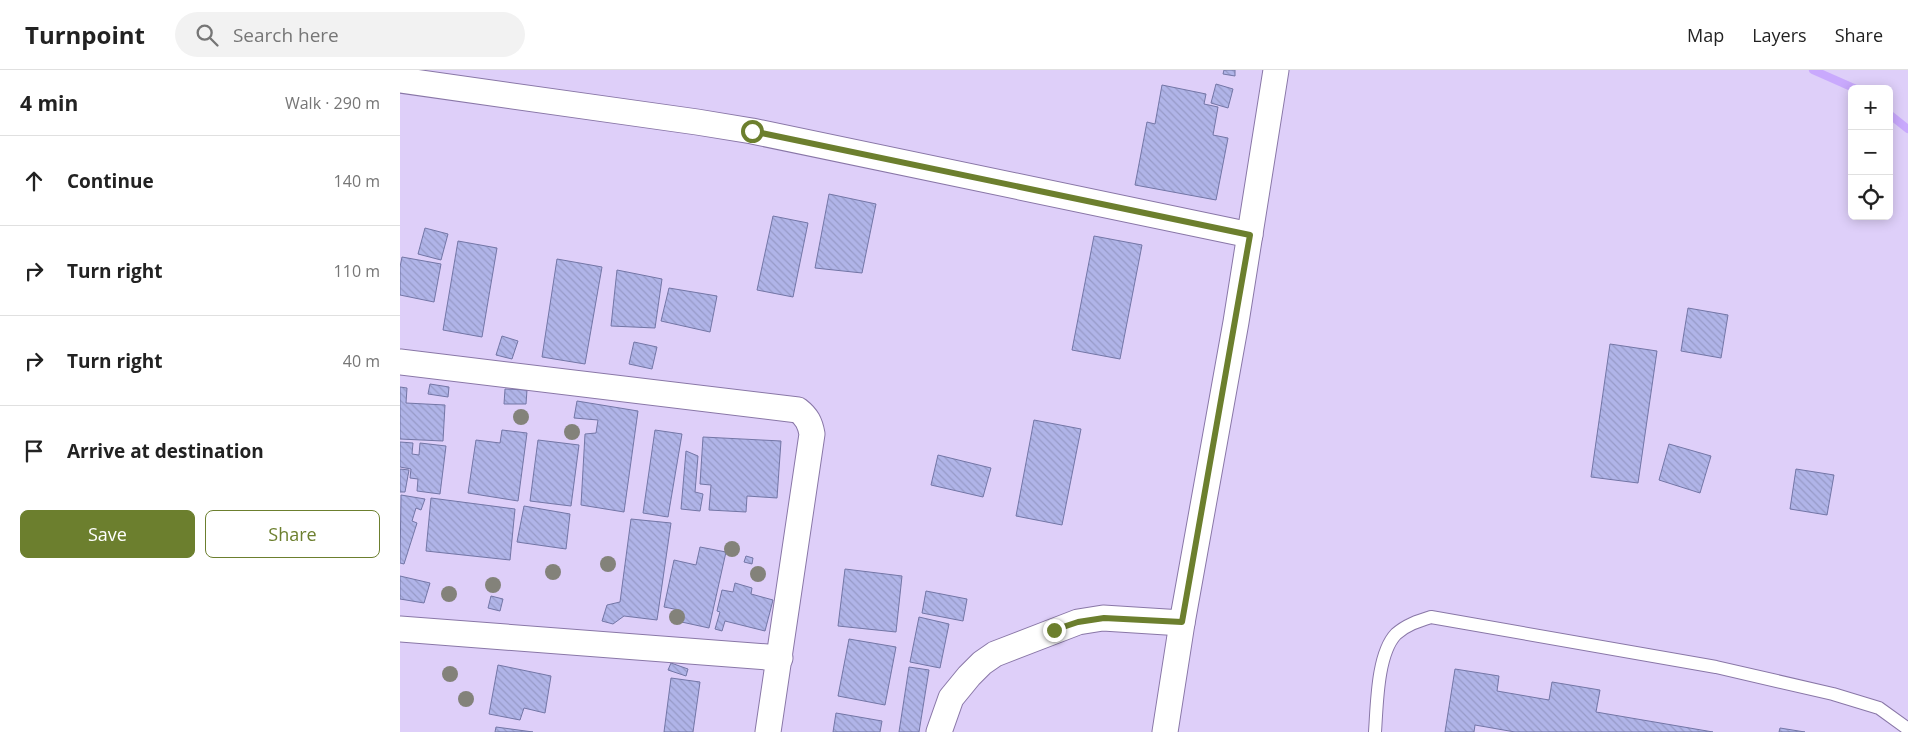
<!DOCTYPE html>
<meta charset="utf-8">
<style>
body{margin:0;font-family:"Open Sans",sans-serif;background:#f2f2f2;color:#222}
.controls{position:absolute;right:15px;top:15px;display:grid;overflow:hidden;border-radius:8px;box-shadow:0 2px 12px #0003}
.controls button{width:45px;height:45px;display:grid;place-items:center;padding:0;border:0;border-bottom:1px solid #e0e0e0;background:#fff;color:#222;font:25px sans-serif}
.stop{position:absolute;width:15px;height:15px;margin:-11px;border:4px solid #6c7f2e;border-radius:50%;background:#fff}
.stop.end{background:#6c7f2e;border-color:#fff;box-shadow:0 1px 5px #0008}
.list{margin:0;padding:0;list-style:none}
h2{display:flex;justify-content:space-between;align-items:center;height:65px;margin:0;padding:0 20px;font-size:21px}
h2 small{font-size:16px;font-weight:400;color:#767676}
.list li{display:grid;grid-template-columns:32px 1fr auto;gap:15px;align-items:center;box-sizing:border-box;height:90px;padding:0 20px;border-top:1px solid #e0e0e0}
.list b{display:block;font-size:19px;white-space:nowrap}
.list em{font-size:16px;font-style:normal;color:#767676}
.actions{display:flex;gap:10px;padding:15px 20px}
.actions a{flex:1;padding:11px 0;border:1px solid #6c7f2e;border-radius:8px;text-align:center;font-size:18px;color:#6c7f2e}
.actions .main{background:#6c7f2e;color:#fff}
.icon{flex:none;width:28px;height:28px;fill:none;stroke:currentColor;stroke-width:2;stroke-linecap:round;stroke-linejoin:round}
.map{position:relative;flex:none;width:1508px;height:662px;overflow:hidden}
header{display:flex;align-items:center;gap:30px;box-sizing:border-box;height:70px;padding:0 25px;background:#fff;border-bottom:1px solid #e0e0e0}
header strong{font-size:24px}
nav{display:flex;gap:28px;margin-inline-start:auto;font-size:18px}
.search{width:350px;height:45px;background:#f2f2f2;display:flex;align-items:center;gap:12px;box-sizing:border-box;padding:0 18px;border-radius:28px;color:#767676;font-size:19px}
main{display:flex}
aside{flex:1;background:#fff}
.map>svg:first-child{display:block}
.lines{fill:none;stroke-linecap:round;stroke-linejoin:round}
.stream{stroke:#c9a9fd;stroke-width:8}
.building{fill:url(#building-back-hatch);stroke:#7376a6}
.service-casing{stroke:#8977a7;stroke-width:14}
.minor-casing{stroke:#8977a7;stroke-width:27}
.service{stroke:#fff;stroke-width:12}
.minor{stroke:#fff;stroke-width:25}
.tree{fill:#83827a}
.route{stroke:#6c7f2e;stroke-width:6}
</style>
<header>
<strong>Turnpoint</strong>
<div class="search"><svg class="icon" aria-label="search" viewBox="0 0 24 24"><circle cx="10" cy="10" r="6"/><path d="M15 15l6 6"/></svg>Search here</div>
<nav><a>Map</a><a>Layers</a><a>Share</a></nav>
</header>
<main>
<aside>
<h2>4 min<small>Walk · 290 m</small></h2>
<ul class="list">
<li><svg class="icon" aria-label="ahead" viewBox="0 0 24 24"><path d="M12 20V5M6 11l6-6 6 6"/></svg><div><b>Continue</b></div><em>140 m</em></li>
<li><svg class="icon" aria-label="right" viewBox="0 0 24 24"><path d="M7 20v-9h11M14 6l5 5-5 5"/></svg><div><b>Turn right</b></div><em>110 m</em></li>
<li><svg class="icon" aria-label="right" viewBox="0 0 24 24"><path d="M7 20v-9h11M14 6l5 5-5 5"/></svg><div><b>Turn right</b></div><em>40 m</em></li>
<li><svg class="icon" aria-label="arrive" viewBox="0 0 24 24"><path d="M6 21V4h12l-3 4 3 4H6"/></svg><div><b>Arrive at destination</b></div></li>
</ul>
<div class="actions"><a class="main">Save</a><a>Share</a></div>
</aside>
<div class="map">
<svg width="1508" height="662" viewBox="0 0 1508 662">
<defs>
<pattern id="building-back-hatch" width="6" height="6" patternUnits="userSpaceOnUse" patternTransform="scale(1.25)"><rect width="6" height="6" fill="#b0b4e8"/><path d="M-1 5l2 2M0 0l6 6M5-1l2 2" fill="none" stroke="#979ac7"/></pattern>
</defs>
<rect width="100%" height="100%" fill="#decff9"/>
<g class="lines">
<g class="stream">
<polyline points="1413,0 1456,19"/>
<polyline points="1489,44 1508,59"/>
</g>
</g>
<g class="building">
<polygon points="824,0 835,0 835,6 823,4"/>
<polygon points="816,14 833,19 828,38 811,33"/>
<polygon points="762,15 806,24 804,34 818,37 813,65 828,68 816,130 735,115 747,52 755,54"/>
<polygon points="429,124 476,134 462,203 415,198"/>
<polygon points="373,146 408,153 393,227 357,220"/>
<polygon points="25,158 48,164 41,190 18,184"/>
<polygon points="694,166 742,175 720,289 672,280"/>
<polygon points="58,171 97,178 82,267 43,260"/>
<polygon points="2,187 41,194 34,232 0,225 0,197"/>
<polygon points="157,189 202,197 185,294 142,287"/>
<polygon points="217,200 262,209 255,258 211,256"/>
<polygon points="269,218 317,226 310,262 261,251"/>
<polygon points="1288,238 1328,245 1321,288 1281,281"/>
<polygon points="102,266 118,271 112,289 96,285"/>
<polygon points="234,272 257,277 252,299 229,294"/>
<polygon points="1210,274 1257,281 1238,413 1191,407"/>
<polygon points="30,314 49,317 48,327 28,324"/>
<polygon points="0,317 7,318 6,333 45,335 43,371 0,369"/>
<polygon points="105,319 127,320 126,334 104,334"/>
<polygon points="177,331 238,341 224,442 181,435 185,364 196,363 198,350 174,348"/>
<polygon points="634,350 681,359 662,455 616,446"/>
<polygon points="102,360 127,363 118,431 68,423 76,370 100,373"/>
<polygon points="255,360 282,364 268,447 243,443"/>
<polygon points="303,367 381,371 377,428 347,426 346,442 309,440 311,415 300,414"/>
<polygon points="138,370 179,375 171,436 130,431"/>
<polygon points="0,372 13,373 12,384 19,385 20,373 46,376 40,424 17,421 18,409 10,408 11,399 0,397"/>
<polygon points="1269,374 1311,386 1300,423 1259,410"/>
<polygon points="286,381 298,386 295,422 303,424 300,441 281,439"/>
<polygon points="538,385 591,398 583,427 531,415"/>
<polygon points="0,399 9,400 5,422 0,422"/>
<polygon points="1396,399 1434,405 1427,445 1390,439"/>
<polygon points="1,425 25,429 21,440 16,438 12,451 17,453 4,494 0,493"/>
<polygon points="31,428 115,439 110,490 26,481"/>
<polygon points="124,436 170,444 166,479 117,472"/>
<polygon points="231,449 271,453 257,550 224,546 213,554 202,551 207,535 220,532"/>
<polygon points="300,477 326,482 309,558 277,551 279,540 264,537 274,490 296,495"/>
<polygon points="346,486 353,488 352,494 344,492"/>
<polygon points="445,499 502,506 496,562 438,556"/>
<polygon points="0,506 30,513 24,533 0,529"/>
<polygon points="335,513 352,518 351,524 373,530 365,561 325,551 322,561 315,559 320,542 317,541 322,520 333,522"/>
<polygon points="526,521 567,529 563,551 522,543"/>
<polygon points="91,526 103,529 100,541 88,538"/>
<polygon points="519,547 549,554 540,598 510,592"/>
<polygon points="449,569 496,577 485,635 438,626"/>
<polygon points="271,593 288,599 286,606 268,600"/>
<polygon points="98,595 151,606 145,643 124,638 120,650 89,644"/>
<polygon points="509,597 529,600 519,662 499,662"/>
<polygon points="1055,599 1099,606 1097,621 1149,630 1152,612 1200,620 1196,642 1313,662 1115,662 1075,655 1074,662 1045,662"/>
<polygon points="271,608 300,612 293,662 264,662"/>
<polygon points="436,643 482,651 480,662 433,662"/>
<polygon points="96,657 133,662 95,662"/>
<polygon points="1380,658 1405,662 1379,662"/>
</g>
<g class="lines">
<defs>
<path id="service" d="M975,662C977,635 977,584 996,564C1006,555 1018,551 1031,547L1316,597L1433,624L1479,638L1508,659"/>
<g id="minor">
<polyline points="0,10 297,52 352,61 850,165"/>
<path d="M0,292L398,340C407,347 410,353 412,364L368,662"/>
<polyline points="0,559 380,588"/>
<polyline points="539,662 551,628 569,606 582,593 595,584 678,552 703,548 782,553"/>
<polyline points="765,662 782,553 836,252 876,0"/>
</g>
</defs>
<use href="#service" class="service-casing"/>
<use href="#minor" class="minor-casing"/>
<use href="#service" class="service"/>
<use href="#minor" class="minor"/>
</g>
<g class="tree">
<circle cx="121" cy="347" r="8"/>
<circle cx="172" cy="362" r="8"/>
<circle cx="332" cy="479" r="8"/>
<circle cx="208" cy="494" r="8"/>
<circle cx="153" cy="502" r="8"/>
<circle cx="358" cy="504" r="8"/>
<circle cx="93" cy="515" r="8"/>
<circle cx="49" cy="524" r="8"/>
<circle cx="277" cy="547" r="8"/>
<circle cx="50" cy="604" r="8"/>
<circle cx="66" cy="629" r="8"/>
</g>
<g class="lines">
<polyline class="route" points="352,61 850,165 782,552 704,548 678,552 654,560"/>
</g>
</svg>
<div class="controls">
<button>+</button>
<button>−</button>
<button><svg class="icon" aria-label="locate" viewBox="0 0 24 24"><circle cx="12" cy="12" r="6"/><path d="M12 2v4M12 18v4M2 12h4M18 12h4"/></svg></button>
</div>
<div class="stop" style="left:352px;top:61px"></div>
<div class="stop end" style="left:654px;top:560px"></div>
</div>
</main>
